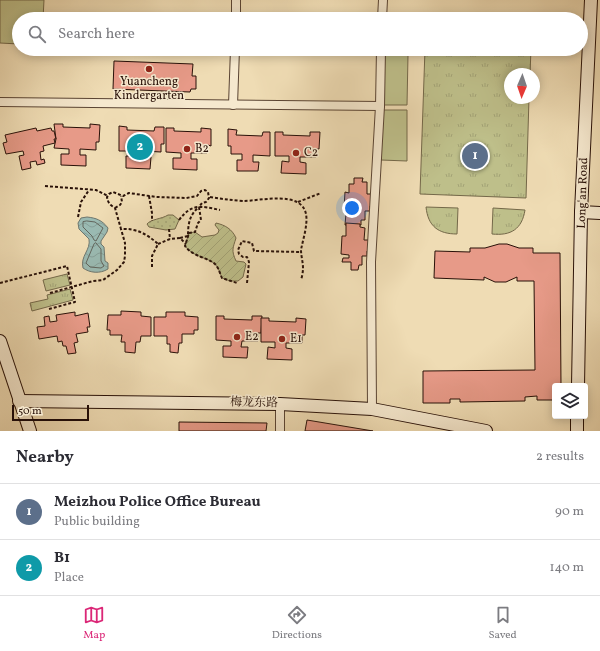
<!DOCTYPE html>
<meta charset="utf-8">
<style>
body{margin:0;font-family:Vollkorn,"Noto Serif SC",serif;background:#f7f7f7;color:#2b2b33}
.controls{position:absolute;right:12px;bottom:12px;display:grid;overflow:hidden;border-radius:4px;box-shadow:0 2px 10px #0003}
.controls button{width:36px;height:36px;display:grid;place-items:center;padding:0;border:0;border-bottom:1px solid #e1e1e2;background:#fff;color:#2b2b33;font:20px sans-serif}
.compass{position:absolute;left:504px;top:68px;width:36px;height:36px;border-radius:50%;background:#fff;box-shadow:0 2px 10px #0003;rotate:182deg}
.scale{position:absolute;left:12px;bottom:10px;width:77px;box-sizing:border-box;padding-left:4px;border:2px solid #291108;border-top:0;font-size:11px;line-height:14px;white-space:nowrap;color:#291108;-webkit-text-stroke:3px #f5e8ce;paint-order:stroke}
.you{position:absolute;left:352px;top:208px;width:14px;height:14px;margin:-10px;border:3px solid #fff;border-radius:50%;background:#1a73e8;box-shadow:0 0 0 6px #1a73e833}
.badge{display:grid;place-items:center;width:26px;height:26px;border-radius:50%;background:#db2777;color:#fff;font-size:13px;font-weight:700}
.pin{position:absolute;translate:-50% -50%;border:2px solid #fff;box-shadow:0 1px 4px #0006}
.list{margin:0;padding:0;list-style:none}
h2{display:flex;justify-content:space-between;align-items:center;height:52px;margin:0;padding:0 16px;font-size:17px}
h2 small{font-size:13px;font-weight:400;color:#7c7c81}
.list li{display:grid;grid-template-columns:26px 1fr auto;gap:12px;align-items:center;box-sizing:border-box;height:56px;padding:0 16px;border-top:1px solid #e1e1e2}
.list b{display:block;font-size:15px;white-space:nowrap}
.list p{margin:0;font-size:13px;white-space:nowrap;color:#7c7c81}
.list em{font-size:13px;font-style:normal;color:#7c7c81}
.icon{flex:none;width:22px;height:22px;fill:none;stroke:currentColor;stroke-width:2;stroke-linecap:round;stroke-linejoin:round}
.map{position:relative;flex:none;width:600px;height:431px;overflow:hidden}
.search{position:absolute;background:#fff;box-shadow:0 2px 10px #0003;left:12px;right:12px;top:12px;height:44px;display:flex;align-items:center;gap:10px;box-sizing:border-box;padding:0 14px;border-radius:22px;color:#7c7c81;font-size:15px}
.sheet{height:164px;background:#fff}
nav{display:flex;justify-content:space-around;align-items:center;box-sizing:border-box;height:56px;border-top:1px solid #e1e1e2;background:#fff;font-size:11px;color:#7c7c81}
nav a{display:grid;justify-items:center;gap:2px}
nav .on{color:#db2777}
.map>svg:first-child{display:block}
.grass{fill:url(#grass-tufts);stroke:#746849}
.park{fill:url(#park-dots);stroke:#746849}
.garden{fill:url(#garden-furrows);stroke:#746849}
.pitch{fill:#bebf8a;stroke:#746849}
.water{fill:url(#water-waves);stroke:#6d766e}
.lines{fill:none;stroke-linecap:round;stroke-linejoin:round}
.shore{stroke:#62665d;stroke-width:1}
.building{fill:#e79a88;stroke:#291108}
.street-casing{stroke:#5a4433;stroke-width:10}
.secondary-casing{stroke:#291108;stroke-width:14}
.path{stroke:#291108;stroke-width:2;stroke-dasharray:3 2;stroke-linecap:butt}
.street{stroke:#f5e8ce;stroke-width:8}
.secondary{stroke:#f5e8ce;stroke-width:12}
.poi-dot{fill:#8f2418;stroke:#f5e8ce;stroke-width:1.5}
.labels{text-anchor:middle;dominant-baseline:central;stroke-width:3;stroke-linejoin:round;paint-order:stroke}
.poi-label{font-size:12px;fill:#291108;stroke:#f5e8ce;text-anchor:start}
.street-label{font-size:12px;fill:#291108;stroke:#f5e8ce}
</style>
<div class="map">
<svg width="600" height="431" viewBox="0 0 600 431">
<defs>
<pattern id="grass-tufts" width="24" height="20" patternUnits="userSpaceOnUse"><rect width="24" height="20" fill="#bebf8a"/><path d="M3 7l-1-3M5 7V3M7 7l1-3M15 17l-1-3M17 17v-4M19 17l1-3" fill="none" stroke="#a3a376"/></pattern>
<pattern id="park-dots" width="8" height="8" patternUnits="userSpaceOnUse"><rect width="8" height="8" fill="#bebf8a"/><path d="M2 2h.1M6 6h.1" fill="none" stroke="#a3a376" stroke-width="1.8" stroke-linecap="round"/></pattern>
<pattern id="garden-furrows" width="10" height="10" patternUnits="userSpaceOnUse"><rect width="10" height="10" fill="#bebf8a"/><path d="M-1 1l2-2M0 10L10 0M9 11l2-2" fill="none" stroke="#a3a376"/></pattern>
<pattern id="water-waves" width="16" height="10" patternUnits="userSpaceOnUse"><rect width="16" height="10" fill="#9abab2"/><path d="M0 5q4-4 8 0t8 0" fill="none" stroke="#859f98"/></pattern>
</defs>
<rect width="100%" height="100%" fill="#efdcb4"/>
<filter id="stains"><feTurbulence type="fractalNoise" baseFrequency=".005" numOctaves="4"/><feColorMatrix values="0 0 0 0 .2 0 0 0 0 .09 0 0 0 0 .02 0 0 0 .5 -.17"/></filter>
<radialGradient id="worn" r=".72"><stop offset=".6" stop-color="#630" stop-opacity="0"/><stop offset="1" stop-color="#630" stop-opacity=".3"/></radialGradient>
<g class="grass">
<polygon points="425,49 531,49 530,74 510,74 510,98 529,98 526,198 420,194"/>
<path d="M426,207L458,208L457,234C438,234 428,226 426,207Z"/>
<path d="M493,208L525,210C522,229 511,236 492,234Z"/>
<polygon points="67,274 70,285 46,291 43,280"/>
<polygon points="70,289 73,300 32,311 30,303 48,299 47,295"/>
</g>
<path class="park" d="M168,215H173L179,220L175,229L166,230L149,227L147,224C151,219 162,219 168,215Z"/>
<path class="garden" d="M216,223C225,225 232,229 236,238C233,248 231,250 236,261L244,262L246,264L243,277L238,281H230L222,278C220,274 219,268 215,264C207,257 193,257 185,246L189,233L195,232L202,237L215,235L218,233L219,230L215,225Z"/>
<g class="pitch">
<polygon points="0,0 44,0 43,19 19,19 19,44 0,43"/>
<polygon points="382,54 408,55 407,105 381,105"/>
<polygon points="381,110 407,110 407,161 381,160"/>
</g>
<path class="water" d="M87,217C96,218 102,220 108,228L107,232L101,241V244L104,247L105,261L108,263V269C100,274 90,273 83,268C80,256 91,250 89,239L79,229L78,223L81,218Z"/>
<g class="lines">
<g class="shore">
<polygon points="87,221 95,222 103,228 96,241 94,240 92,236 83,227 83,222"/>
<polygon points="96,243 101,249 101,261 104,266 101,268 90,267 86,263 94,244"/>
</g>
</g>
<g class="building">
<polygon points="114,61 193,64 192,76 196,76 196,89 191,89 190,92 113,89"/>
<polygon points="54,124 63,124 63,127 90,128 90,124 100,125 99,142 96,142 96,150 80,149 80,155 86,155 86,166 61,165 61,154 69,154 69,149 54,148 56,139"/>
<polygon points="119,126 127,127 127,130 154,131 155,127 164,127 164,144 161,144 161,152 144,151 144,157 151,157 150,169 126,168 126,156 134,156 134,151 119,151"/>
<polygon points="36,128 37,131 51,128 52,131 54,131 56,139 54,139 55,143 43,146 44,151 40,152 41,160 44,159 45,163 37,165 36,161 30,162 31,168 22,170 19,156 24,155 23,151 6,154 3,143 7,142 5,135"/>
<polygon points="166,128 174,128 174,131 201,132 201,128 211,129 211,146 208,145 207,153 191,153 191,159 197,159 197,170 173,169 173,158 181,158 181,153 166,152"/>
<polygon points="228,129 237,130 236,135 262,136 263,132 270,132 270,156 253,155 253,162 259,162 258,171 237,171 237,160 242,160 242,154 231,154 231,146 228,146"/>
<polygon points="275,132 283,132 283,135 310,136 310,132 320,132 319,149 316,149 316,157 300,157 300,162 306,163 306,174 281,173 282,161 289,162 289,156 275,156"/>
<polygon points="354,178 363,178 362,182 367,182 367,194 371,194 375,206 370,206 370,211 365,211 365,220 361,220 361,225 345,225 346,213 352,213 352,208 344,208 345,192 349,193 349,184 354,184"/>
<polygon points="346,223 360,224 360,227 365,228 364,240 369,240 372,251 367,251 367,256 362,256 362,265 359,265 358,270 351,270 351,262 342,262 343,258 349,258 349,255 341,254 342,236 346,236"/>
<polygon points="499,244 507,244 519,248 533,248 533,253 560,253 561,386 555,386 555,400 537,400 537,396 525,397 525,401 460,402 460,399 450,399 450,403 423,403 423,371 535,370 534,281 517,281 517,277 506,282 495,282 484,277 484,280 434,278 435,251 470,252 470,248 485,248"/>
<polygon points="121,311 141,312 141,316 151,317 151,336 141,336 140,342 136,342 135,353 125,352 125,342 121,342 122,335 110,335 110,330 107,330 108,315 121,315"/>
<polygon points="75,312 75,316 88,313 90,327 87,327 88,332 76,334 78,342 74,343 76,353 68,354 66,346 63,346 62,341 58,342 57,336 39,339 37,327 45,326 44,317 49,316 50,322 57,321 56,315"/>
<polygon points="166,312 185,312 185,316 198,317 198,330 194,330 194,334 182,334 182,343 179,343 178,353 170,352 170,344 167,344 167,336 154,336 154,317 166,317"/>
<polygon points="216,316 224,316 224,319 252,320 252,316 262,316 261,333 258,333 258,341 242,341 241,347 248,347 247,358 223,357 223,346 231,346 231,341 216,340"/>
<polygon points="261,318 269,318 269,321 296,322 296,318 306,319 305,335 302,335 302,343 286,343 286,348 292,349 292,360 267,359 268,347 275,348 275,342 261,342"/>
<polygon points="307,420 373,431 305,431"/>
<polygon points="179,422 267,423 266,431 179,431"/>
</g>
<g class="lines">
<defs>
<g id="street">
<polyline points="236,19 236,0"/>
<polyline points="382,19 383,0"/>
<polyline points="0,102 380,106"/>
<polyline points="233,105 235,49"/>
<polyline points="280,404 280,431"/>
<polyline points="372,409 371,262 380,106 381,49"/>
</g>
<g id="secondary">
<polyline points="581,212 600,213"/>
<polyline points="0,341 30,431"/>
<polyline points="578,386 581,212 591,0"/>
<polyline points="19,401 280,404 372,409 486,431"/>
<polyline points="577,431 577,416"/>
</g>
</defs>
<use href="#street" class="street-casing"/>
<use href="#secondary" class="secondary-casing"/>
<g class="path">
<polyline points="45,186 96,190 108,196"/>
<polyline points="149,196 152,213 152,221"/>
<path d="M210,197C221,199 231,200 243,201C260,201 301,190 306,214C308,225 303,239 301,250C301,256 303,262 303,268C303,272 302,277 301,280"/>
<polyline points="298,202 321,193"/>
<polyline points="115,208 120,205 122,202 121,196"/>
<polyline points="78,217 81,202 89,190"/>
<path d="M179,220C192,203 201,206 220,210"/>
<polyline points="169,229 170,239"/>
<path d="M180,238L188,236C188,225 189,215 199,207"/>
<polyline points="158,244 170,239 180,238 186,244"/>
<path d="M152,267V256L158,244C147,234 136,228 121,229L115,208C110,205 108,203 107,197L109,194L113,192L123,196L129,193L156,197L186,198L197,196L201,191L205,190L208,192L209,198L206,202L202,203L199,207L201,220L198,223L195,232L189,233L185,246C193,257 207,257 215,264C219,268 220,274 222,278L237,283"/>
<polyline points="0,283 67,266 75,302 49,309"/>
<polyline points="247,283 249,262 247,257 243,257 239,254 238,250 242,241 252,243 254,251 301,252"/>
<polyline points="50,293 93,281 103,280 117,270 124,262 125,256 125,243 121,229"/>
</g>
<use href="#street" class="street"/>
<use href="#secondary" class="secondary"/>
</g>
<g class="poi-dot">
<circle cx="149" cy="69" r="4"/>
<circle cx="187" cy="149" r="4"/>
<circle cx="296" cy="153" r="4"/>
<circle cx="237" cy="337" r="4"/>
<circle cx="282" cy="339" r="4"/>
</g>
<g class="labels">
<g class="poi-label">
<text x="149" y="82" text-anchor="middle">Yuancheng<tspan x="149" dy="14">Kindergarten</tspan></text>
<text x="195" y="149">B2</text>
<text x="304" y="153">C2</text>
<text x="245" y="337">E2</text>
<text x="290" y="339">E1</text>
</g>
<g class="street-label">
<text transform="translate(583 193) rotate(-88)">Long'an Road</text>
<text transform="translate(254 403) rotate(1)">梅龙东路</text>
</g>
</g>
<rect width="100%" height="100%" filter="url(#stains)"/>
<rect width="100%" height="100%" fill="url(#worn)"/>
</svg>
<div class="controls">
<button><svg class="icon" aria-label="layers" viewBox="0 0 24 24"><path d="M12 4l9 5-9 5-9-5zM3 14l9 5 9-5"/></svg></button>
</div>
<svg class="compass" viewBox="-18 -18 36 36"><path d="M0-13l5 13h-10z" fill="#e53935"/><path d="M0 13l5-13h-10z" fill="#7c7c81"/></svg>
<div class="scale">50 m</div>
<div class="you"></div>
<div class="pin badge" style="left:475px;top:156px;background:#5c6f8a">1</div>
<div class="pin badge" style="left:140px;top:147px;background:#0f9aa8">2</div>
<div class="search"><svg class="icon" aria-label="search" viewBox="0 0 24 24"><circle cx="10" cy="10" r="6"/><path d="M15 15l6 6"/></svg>Search here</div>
</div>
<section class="sheet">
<h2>Nearby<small>2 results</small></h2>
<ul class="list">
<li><span class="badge" style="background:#5c6f8a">1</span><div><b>Meizhou Police Office Bureau</b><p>Public building</p></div><em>90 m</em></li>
<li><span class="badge" style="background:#0f9aa8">2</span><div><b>B1</b><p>Place</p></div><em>140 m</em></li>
</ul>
</section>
<nav>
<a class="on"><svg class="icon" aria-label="map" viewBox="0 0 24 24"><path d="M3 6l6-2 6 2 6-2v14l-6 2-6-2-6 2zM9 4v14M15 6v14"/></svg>Map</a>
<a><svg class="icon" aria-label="directions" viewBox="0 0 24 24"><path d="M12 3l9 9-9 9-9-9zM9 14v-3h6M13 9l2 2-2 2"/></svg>Directions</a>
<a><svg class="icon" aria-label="saved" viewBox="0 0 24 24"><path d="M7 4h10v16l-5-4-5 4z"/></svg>Saved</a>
</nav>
